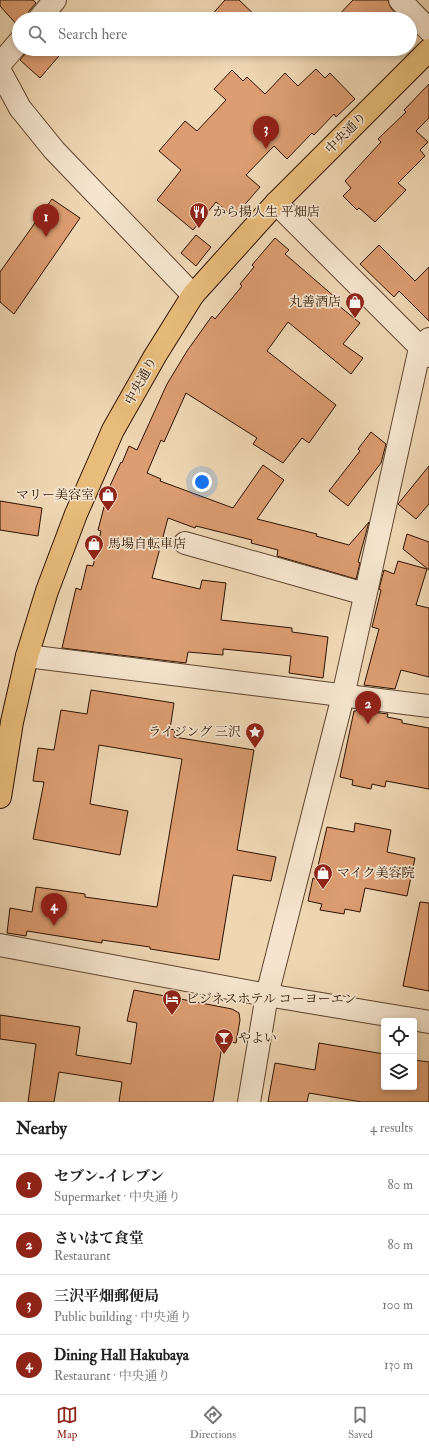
<!DOCTYPE html>
<meta charset="utf-8">
<style>
body{margin:0;font-family:"IM FELL Double Pica","Noto Serif JP",serif;background:#f2f2f2;color:#222}
.controls{position:absolute;right:12px;bottom:12px;display:grid;overflow:hidden;border-radius:4px;box-shadow:0 2px 6px #0003}
.controls button{width:36px;height:36px;display:grid;place-items:center;padding:0;border:0;border-bottom:1px solid #e0e0e0;background:#fff;color:#222;font:20px sans-serif}
.you{position:absolute;left:202px;top:482px;width:14px;height:14px;margin:-10px;border:3px solid #fff;border-radius:50%;background:#1a73e8;box-shadow:0 0 0 6px #1a73e833}
.badge{display:grid;place-items:center;width:26px;height:26px;border-radius:50%;background:#8f2418;color:#fff;font-size:13px;font-weight:700}
.pin{position:absolute;translate:-50% -33px;filter:drop-shadow(0 1px 2px #0008)}
.pin::after{content:'';position:absolute;top:21px;width:14px;height:12px;background:inherit;clip-path:polygon(0 0,100% 0,50% 100%)}
.list{margin:0;padding:0;list-style:none}
h2{display:flex;justify-content:space-between;align-items:center;height:52px;margin:0;padding:0 16px;font-size:17px}
h2 small{font-size:13px;font-weight:400;color:#767676}
.list li{display:grid;grid-template-columns:26px 1fr auto;gap:12px;align-items:center;box-sizing:border-box;height:60px;padding:0 16px;border-top:1px solid #e0e0e0}
.list b{display:block;font-size:15px;white-space:nowrap}
.list p{margin:0;font-size:13px;white-space:nowrap;color:#767676}
.list em{font-size:13px;font-style:normal;color:#767676}
.icon{flex:none;width:22px;height:22px;fill:none;stroke:currentColor;stroke-width:2;stroke-linecap:round;stroke-linejoin:round}
.map{position:relative;flex:none;width:429px;height:1102px;overflow:hidden}
.search{position:absolute;background:#fff;box-shadow:0 2px 6px #0003;left:12px;right:12px;top:12px;height:44px;display:flex;align-items:center;gap:10px;box-sizing:border-box;padding:0 14px;border-radius:22px;color:#767676;font-size:15px}
.sheet{height:292px;background:#fff}
nav{display:flex;justify-content:space-around;align-items:center;box-sizing:border-box;height:56px;border-top:1px solid #e0e0e0;background:#fff;font-size:11px;color:#767676}
nav a{display:grid;justify-items:center;gap:2px}
nav .on{color:#8f2418}
.map>svg:first-child{display:block}
.building{fill:#dc9d72;stroke:#2d1200}
.lines{fill:none;stroke-linecap:round;stroke-linejoin:round}
.minor-casing{stroke:#5e432d;stroke-width:24}
.major-casing{stroke:#2d1200;stroke-width:24}
.minor{stroke:#f5e5ce;stroke-width:22}
.major{stroke:#e8bc7a;stroke-width:22}
.labels{text-anchor:middle;dominant-baseline:central;stroke-width:3.5;stroke-linejoin:round;paint-order:stroke}
.street-label{font-size:13px;fill:#2d1200;stroke:#f5e5ce}
.poi-label{font-size:13px;fill:#2d1200;stroke:#f5e5ce;text-anchor:start}
</style>
<div class="map">
<svg width="429" height="1102" viewBox="0 0 429 1102">
<rect width="100%" height="100%" fill="#efd7b4"/>
<filter id="stains"><feTurbulence type="fractalNoise" baseFrequency=".005" numOctaves="4"/><feColorMatrix values="0 0 0 0 .2 0 0 0 0 .09 0 0 0 0 .02 0 0 0 .5 -.17"/></filter>
<radialGradient id="worn" r=".72"><stop offset=".6" stop-color="#630" stop-opacity="0"/><stop offset="1" stop-color="#630" stop-opacity=".3"/></radialGradient>
<g class="building">
<polygon points="0,0 33,0 36,3 29,11 27,19 19,19 19,27 0,6"/>
<polygon points="225,0 239,0 259,19 208,19"/>
<polygon points="353,0 388,0 391,8 401,19 335,19"/>
<polygon points="29,49 65,49 40,78 20,60"/>
<polygon points="316,69 325,78 330,73 355,99 336,117 334,114 314,135 312,133 287,159 274,146 246,175 260,187 234,217 216,202 193,230 157,200 181,170 159,151 185,121 197,131 226,100 214,89 232,70 243,81 247,77 265,94 285,73 298,86"/>
<polygon points="429,84 429,118 416,131 428,142 420,150 425,156 398,183 406,190 375,222 359,208 357,210 343,196 351,188 345,181 381,142 378,139 406,112 404,110"/>
<polygon points="52,199 80,218 14,314 0,302 0,272"/>
<polygon points="196,235 211,247 196,266 181,253"/>
<polygon points="275,238 289,250 285,254 336,298 333,301 360,323 343,344 363,358 351,374 288,322 267,351 336,405 309,443 302,438 283,463 253,444 257,438 186,393 164,442 161,440 147,473 161,479 160,481 233,508 263,465 284,480 257,519 317,534 316,536 349,545 369,522 358,562 360,563 356,579 277,556 278,550 251,543 252,540 196,526 195,528 168,518 152,578 200,589 202,580 226,583 221,620 292,628 292,632 328,637 323,678 289,673 291,656 264,653 223,649 223,655 188,652 186,663 62,648 76,588 81,590 87,565 93,566 101,531 98,530 109,488 121,462 122,463 129,446 137,450 167,384 187,351 212,316 215,319 242,286 240,284 254,267 252,265"/>
<polygon points="379,245 415,281 429,267 429,321 399,291 394,297 360,264"/>
<polygon points="371,432 386,444 381,463 348,506 329,491 360,451 358,449"/>
<polygon points="429,466 429,504 416,519 398,504"/>
<polygon points="0,501 42,508 38,536 0,530"/>
<polygon points="407,534 429,542 429,570 403,549"/>
<polygon points="398,561 427,569 416,605 429,608 429,677 401,670 395,689 364,685 379,629 372,627 381,590 379,589 384,570 394,574"/>
<polygon points="91,690 174,703 170,729 175,730 174,737 254,750 237,850 276,857 271,881 233,875 219,960 150,949 150,947 102,940 102,943 27,931 26,936 7,933 10,908 32,912 36,887 85,894 85,897 157,907 182,759 99,745 90,804 128,811 120,855 33,839 44,782 33,781 38,748 54,750 61,710 87,714"/>
<polygon points="357,710 388,714 387,717 402,720 402,723 429,728 429,789 386,781 385,787 372,784 371,789 352,785 353,780 340,777 354,711 356,711"/>
<polygon points="355,823 391,830 387,852 415,858 407,896 365,888 360,912 345,909 344,914 320,910 322,904 308,901 313,878 315,879 327,827 354,832"/>
<polygon points="420,902 429,903 429,991 403,986"/>
<polygon points="134,990 232,1009 239,1013 240,1020 236,1043 223,1040 213,1102 119,1102 122,1082 59,1072 54,1102 28,1102 36,1044 0,1039 0,1015 80,1027 76,1055 131,1064 137,1023 127,1021"/>
<polygon points="319,1043 384,1054 384,1087 414,1087 414,1060 429,1062 429,1102 362,1102 309,1093 307,1102 268,1102 275,1063 315,1070"/>
</g>
<g class="lines">
<defs>
<g id="minor">
<polyline points="400,0 429,30"/>
<polyline points="39,19 55,0"/>
<polyline points="0,64 19,42"/>
<polyline points="0,71 20,108 54,150 193,295"/>
<polyline points="276,203 429,356"/>
<polyline points="185,543 365,594"/>
<polyline points="27,656 429,706"/>
<polyline points="0,945 267,995 429,1022"/>
<polyline points="249,1102 267,995 343,696 420,348 429,339"/>
</g>
<polyline id="major" points="0,797 12,722 27,656 47,591 76,514 113,430 155,356 193,295 276,203 429,50"/>
</defs>
<use href="#minor" class="minor-casing"/>
<use href="#major" class="major-casing"/>
<use href="#minor" class="minor"/>
<use href="#major" class="major"/>
</g>
<defs>
<symbol id="restaurant-pin" viewBox="-11 -11 22 30"><path d="M0 17L-7.5 6A9.5 9.5 0 1 1 7.5 6Z" fill="#8f2418" stroke="#f5e5ce"/><path d="M-5-6h1v4h1v-4h1v4h1v-4h1v5L-1.5 .5V6h-2V.5L-5-1ZM5-6V6H3V1.5H1.5Q1.5-4 5-6Z" fill="#fff"/></symbol>
<symbol id="shop-pin" viewBox="-11 -11 22 30"><path d="M0 17L-7.5 6A9.5 9.5 0 1 1 7.5 6Z" fill="#8f2418" stroke="#f5e5ce"/><path d="M-5-2.5h2.3a2.7 3.5 0 0 1 5.4 0H5L5.5 6h-11ZM-1.5-2.5h3a1.5 2.3 0 0 0-3 0Z" fill="#fff"/></symbol>
<symbol id="sight-pin" viewBox="-11 -11 22 30"><path d="M0 17L-7.5 6A9.5 9.5 0 1 1 7.5 6Z" fill="#8f2418" stroke="#f5e5ce"/><path d="M0-6L1.8-2.2L6-1.7L2.9 1.2L3.7 5.4L0 3.3L-3.7 5.4L-2.9 1.2L-6-1.7L-1.8-2.2Z" fill="#fff"/></symbol>
<symbol id="hotel-pin" viewBox="-11 -11 22 30"><path d="M0 17L-7.5 6A9.5 9.5 0 1 1 7.5 6Z" fill="#8f2418" stroke="#f5e5ce"/><path d="M-6-4.5h1.5V1H6V5H4.5V3h-9V5H-6ZM-4 0a1.8 1.8 0 1 1 3.6 0ZM.5 0V-2.5h3Q6-2.5 6 0Z" fill="#fff"/></symbol>
<symbol id="bar-pin" viewBox="-11 -11 22 30"><path d="M0 17L-7.5 6A9.5 9.5 0 1 1 7.5 6Z" fill="#8f2418" stroke="#f5e5ce"/><path d="M-6-5H6L.8 .8V4.5H3.5V6h-7V4.5H-.8V.8Z" fill="#fff"/></symbol>
</defs>
<g fill-rule="evenodd">
<use href="#restaurant-pin" x="188" y="201" width="22" height="30"/>
<use href="#shop-pin" x="344" y="291" width="22" height="30"/>
<use href="#shop-pin" x="97" y="484" width="22" height="30"/>
<use href="#shop-pin" x="83" y="533" width="22" height="30"/>
<use href="#sight-pin" x="244" y="721" width="22" height="30"/>
<use href="#shop-pin" x="312" y="862" width="22" height="30"/>
<use href="#hotel-pin" x="161" y="988" width="22" height="30"/>
<use href="#bar-pin" x="213" y="1027" width="22" height="30"/>
</g>
<g class="labels">
<g class="street-label">
<text transform="translate(346 133) rotate(-45)">中央通り</text>
<text transform="translate(141 381) rotate(-61)">中央通り</text>
</g>
<g class="poi-label">
<text x="213" y="212">から揚人生 平畑店</text>
<text x="341" y="302" text-anchor="end">丸善酒店</text>
<text x="94" y="495" text-anchor="end">マリー美容室</text>
<text x="108" y="544">馬場自転車店</text>
<text x="241" y="732" text-anchor="end">ライジング 三沢</text>
<text x="337" y="873">マイク美容院</text>
<text x="186" y="999">ビジネスホテル コーヨーエン</text>
<text x="238" y="1038">やよい</text>
</g>
</g>
<rect width="100%" height="100%" filter="url(#stains)"/>
<rect width="100%" height="100%" fill="url(#worn)"/>
</svg>
<div class="controls">
<button><svg class="icon" aria-label="locate" viewBox="0 0 24 24"><circle cx="12" cy="12" r="6"/><path d="M12 2v4M12 18v4M2 12h4M18 12h4"/></svg></button>
<button><svg class="icon" aria-label="layers" viewBox="0 0 24 24"><path d="M12 4l9 5-9 5-9-5zM3 14l9 5 9-5"/></svg></button>
</div>
<div class="you"></div>
<div class="pin badge" style="left:46px;top:237px">1</div>
<div class="pin badge" style="left:368px;top:724px">2</div>
<div class="pin badge" style="left:266px;top:149px">3</div>
<div class="pin badge" style="left:54px;top:926px">4</div>
<div class="search"><svg class="icon" aria-label="search" viewBox="0 0 24 24"><circle cx="10" cy="10" r="6"/><path d="M15 15l6 6"/></svg>Search here</div>
</div>
<section class="sheet">
<h2>Nearby<small>4 results</small></h2>
<ul class="list">
<li><span class="badge">1</span><div><b>セブン-イレブン</b><p>Supermarket · 中央通り</p></div><em>80 m</em></li>
<li><span class="badge">2</span><div><b>さいはて食堂</b><p>Restaurant</p></div><em>80 m</em></li>
<li><span class="badge">3</span><div><b>三沢平畑郵便局</b><p>Public building · 中央通り</p></div><em>100 m</em></li>
<li><span class="badge">4</span><div><b>Dining Hall Hakubaya</b><p>Restaurant · 中央通り</p></div><em>130 m</em></li>
</ul>
</section>
<nav>
<a class="on"><svg class="icon" aria-label="map" viewBox="0 0 24 24"><path d="M3 6l6-2 6 2 6-2v14l-6 2-6-2-6 2zM9 4v14M15 6v14"/></svg>Map</a>
<a><svg class="icon" aria-label="directions" viewBox="0 0 24 24"><path d="M12 3l9 9-9 9-9-9zM9 14v-3h6M13 9l2 2-2 2"/></svg>Directions</a>
<a><svg class="icon" aria-label="saved" viewBox="0 0 24 24"><path d="M7 4h10v16l-5-4-5 4z"/></svg>Saved</a>
</nav>
